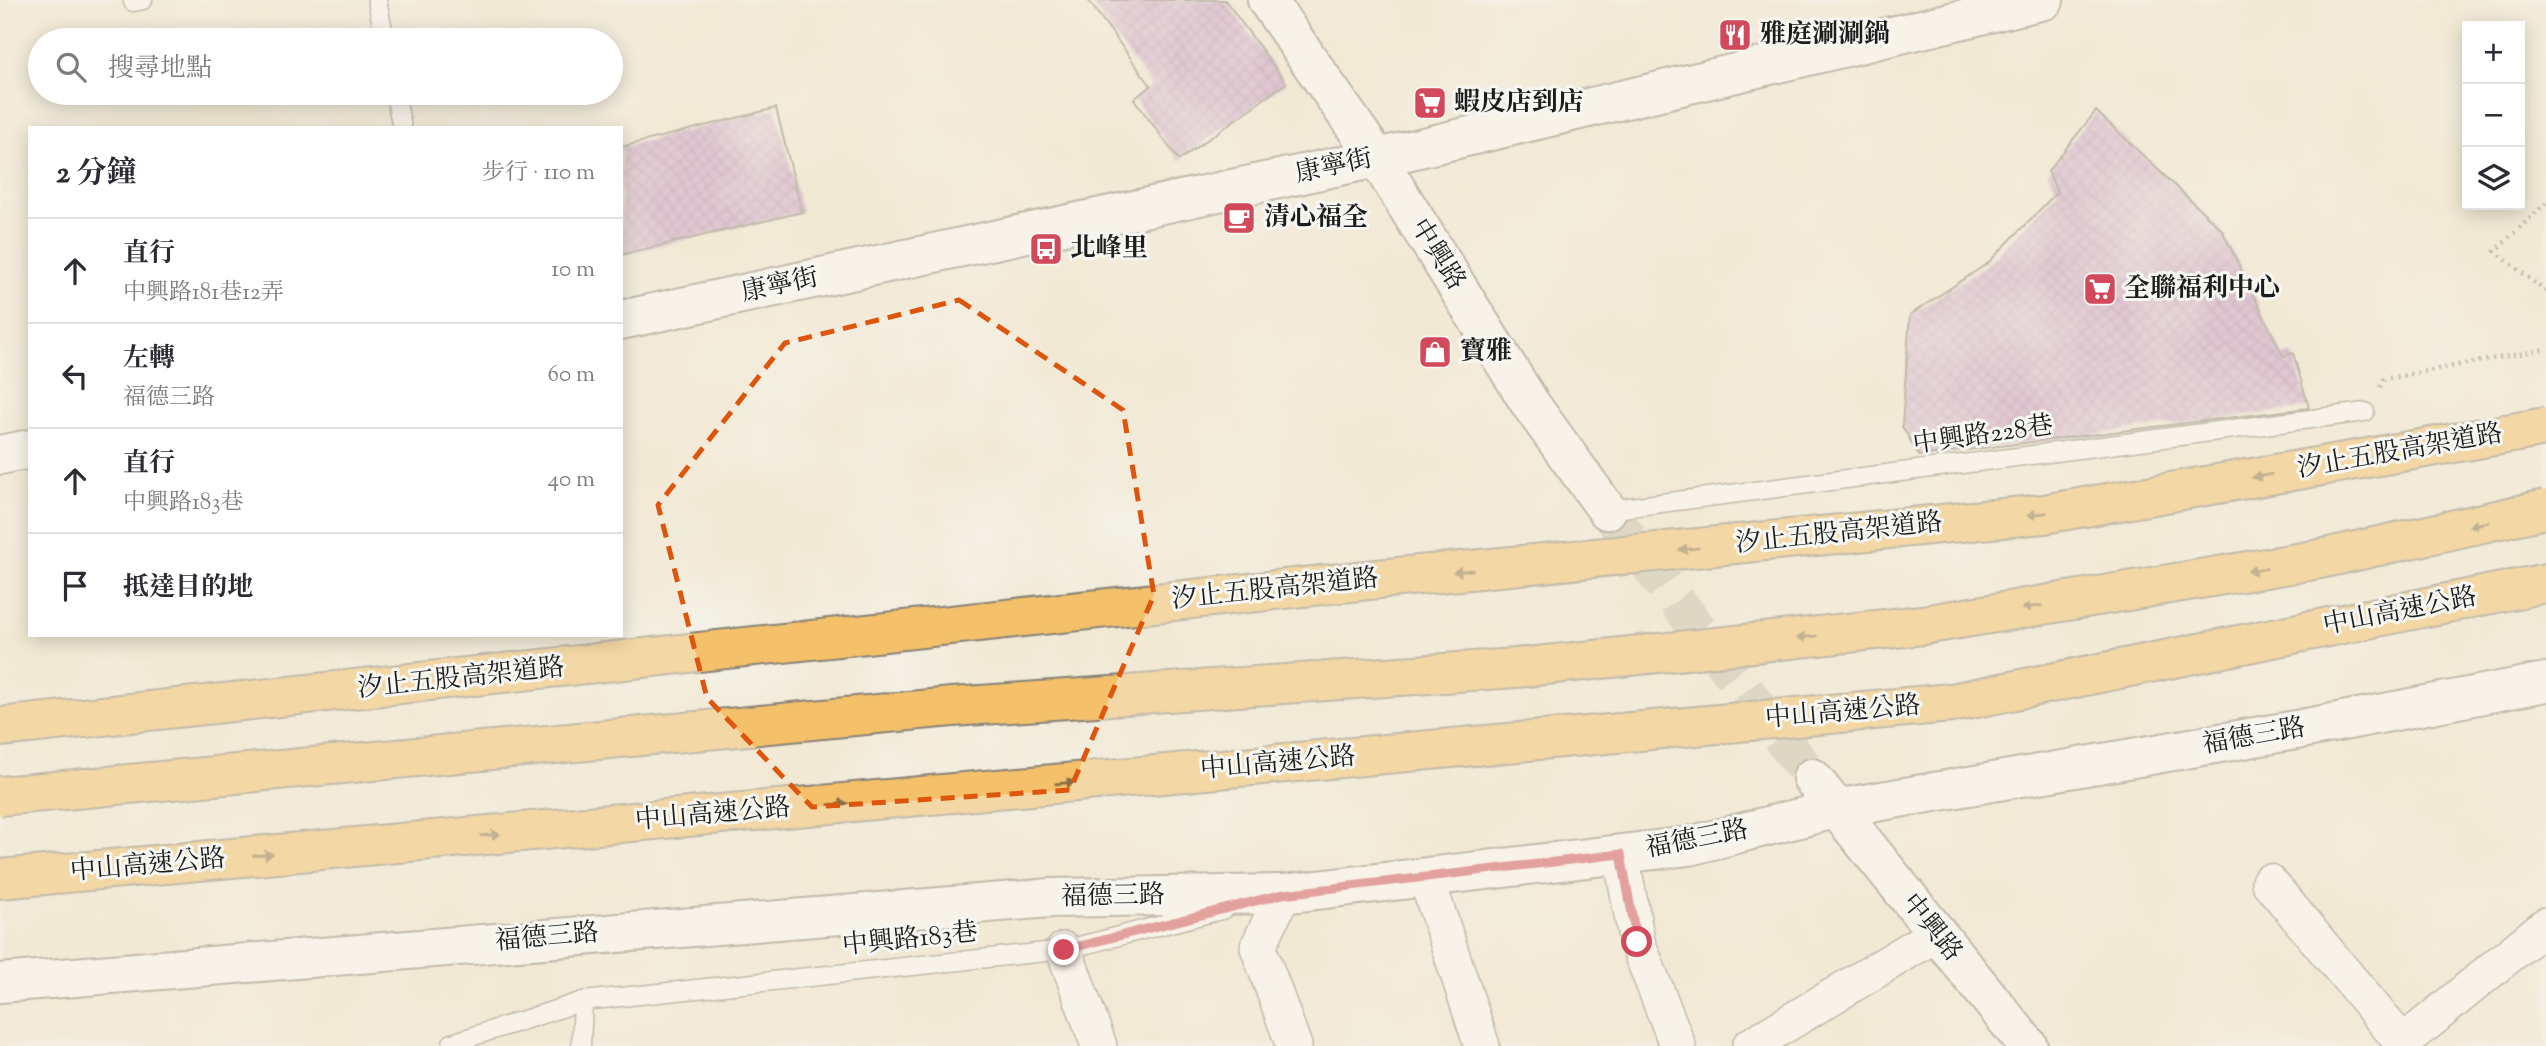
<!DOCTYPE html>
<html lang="zh-TW">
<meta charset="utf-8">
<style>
body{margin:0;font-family:"Sorts Mill Goudy","Noto Serif TC",serif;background:#f2f2f3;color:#2b2b33}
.controls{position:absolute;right:21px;top:21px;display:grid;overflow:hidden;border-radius:0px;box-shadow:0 4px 18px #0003}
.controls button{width:63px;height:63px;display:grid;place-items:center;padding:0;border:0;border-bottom:2px solid #e1e1e2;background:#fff;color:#2b2b33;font:35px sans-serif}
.stop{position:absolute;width:21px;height:21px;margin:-16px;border:5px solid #d1495b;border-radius:50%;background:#fff}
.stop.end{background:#d1495b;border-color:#fff;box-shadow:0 2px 7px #0008}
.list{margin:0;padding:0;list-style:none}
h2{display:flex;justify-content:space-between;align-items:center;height:91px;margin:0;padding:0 28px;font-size:30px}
h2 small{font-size:23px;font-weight:400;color:#7c7c81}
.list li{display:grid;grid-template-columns:46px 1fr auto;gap:21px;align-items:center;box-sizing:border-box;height:105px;padding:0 28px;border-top:2px solid #e1e1e2}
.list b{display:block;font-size:26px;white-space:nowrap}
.list p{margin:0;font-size:23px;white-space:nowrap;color:#7c7c81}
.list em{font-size:23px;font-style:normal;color:#7c7c81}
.icon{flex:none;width:38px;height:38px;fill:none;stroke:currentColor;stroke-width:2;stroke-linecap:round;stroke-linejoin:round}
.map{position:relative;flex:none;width:2546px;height:1046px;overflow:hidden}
.search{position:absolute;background:#fff;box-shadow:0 4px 18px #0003;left:28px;top:28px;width:595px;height:77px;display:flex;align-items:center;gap:18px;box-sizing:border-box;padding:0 24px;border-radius:38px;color:#7c7c81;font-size:26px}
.panel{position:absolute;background:#fff;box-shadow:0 4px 18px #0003;left:28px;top:126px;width:595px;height:511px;border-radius:0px}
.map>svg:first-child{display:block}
.building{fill:url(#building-cross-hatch)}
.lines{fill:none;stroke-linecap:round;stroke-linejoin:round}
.tertiary-tunnel{stroke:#c7c0b0;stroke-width:38;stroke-dasharray:38 19;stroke-linecap:butt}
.service-casing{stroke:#878278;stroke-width:21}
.minor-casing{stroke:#878278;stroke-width:38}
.tertiary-casing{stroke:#878278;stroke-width:42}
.motorway-casing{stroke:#878278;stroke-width:42}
.path{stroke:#878278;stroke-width:4.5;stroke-dasharray:2 5;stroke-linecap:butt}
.service{stroke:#fff;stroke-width:18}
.minor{stroke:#fff;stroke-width:35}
.tertiary{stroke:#fff;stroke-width:38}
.motorway{stroke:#f4c16a;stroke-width:38}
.motorway-bridge-casing{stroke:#878278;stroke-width:42;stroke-linecap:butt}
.motorway-bridge{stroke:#f4c16a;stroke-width:38}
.oneway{fill:#886e43}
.route{stroke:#d1495b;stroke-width:9}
.marked{fill:none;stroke:#de560d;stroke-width:5;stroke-dasharray:14 9;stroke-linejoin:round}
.labels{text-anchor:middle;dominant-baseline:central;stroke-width:6;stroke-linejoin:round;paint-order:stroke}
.poi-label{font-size:26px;font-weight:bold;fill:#1c1c1c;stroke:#f6f6f2;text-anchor:start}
.street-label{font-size:26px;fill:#1c1c1c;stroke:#f6f6f2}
</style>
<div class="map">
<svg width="2546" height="1046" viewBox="0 0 2546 1046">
<defs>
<pattern id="building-cross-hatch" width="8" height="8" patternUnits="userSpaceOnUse" patternTransform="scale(1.75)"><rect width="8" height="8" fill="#cb9ccf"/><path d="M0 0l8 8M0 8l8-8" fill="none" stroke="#a47ea7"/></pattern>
</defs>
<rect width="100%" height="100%" fill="#f6f6f2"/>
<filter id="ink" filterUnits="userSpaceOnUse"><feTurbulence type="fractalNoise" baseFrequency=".0143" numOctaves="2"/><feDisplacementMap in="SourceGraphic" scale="14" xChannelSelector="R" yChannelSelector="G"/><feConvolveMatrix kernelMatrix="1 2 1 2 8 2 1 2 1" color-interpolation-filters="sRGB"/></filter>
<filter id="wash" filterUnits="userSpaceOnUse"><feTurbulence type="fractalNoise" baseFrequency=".00686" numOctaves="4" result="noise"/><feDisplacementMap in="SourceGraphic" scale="28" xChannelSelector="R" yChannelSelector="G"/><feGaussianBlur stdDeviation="1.57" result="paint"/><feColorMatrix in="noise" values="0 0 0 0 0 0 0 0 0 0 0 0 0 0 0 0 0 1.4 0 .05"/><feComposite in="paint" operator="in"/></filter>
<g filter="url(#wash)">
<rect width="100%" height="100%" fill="#f2e9d5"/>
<g id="blocks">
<g class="building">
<polygon points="1088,0 1225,0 1286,83 1179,160 1134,99 1151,86"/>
<polygon points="776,108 802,212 621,255 621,147"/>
<polygon points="2096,111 2222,230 2283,356 2293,353 2309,408 1919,456 1902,426 1910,315 1988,263 2057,192 2048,171"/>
</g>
</g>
</g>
<g filter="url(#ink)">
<use href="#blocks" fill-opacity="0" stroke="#878278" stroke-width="2"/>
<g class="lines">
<polyline class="tertiary-tunnel" points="1607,510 1812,778"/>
<defs>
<g id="service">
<polyline points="377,0 385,40"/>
<polyline points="133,2 143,0"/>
<polyline points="395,93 402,128"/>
<polyline points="1607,510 2365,412"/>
<polyline points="452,1043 583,1001"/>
<polyline points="581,1046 583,1001 1064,950 1225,909"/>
</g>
<g id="minor">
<polyline points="1621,854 1637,942 1678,1046"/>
<polyline points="1426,877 1482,1046"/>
<polyline points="2269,882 2405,1046"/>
<polyline points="1283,894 1258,947 1294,1046"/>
<polyline points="1064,950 1099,1046"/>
<polyline points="1750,1046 1936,934"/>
<polyline points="2399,1046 2546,925"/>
</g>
<g id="tertiary">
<polyline points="1267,0 1377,158 1531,405 1607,510"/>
<polyline points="621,320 1377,158 2044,0"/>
<polyline points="0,455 30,449"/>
<polyline points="1812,778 2028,1046"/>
<polyline points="0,983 1051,898 1283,894 1689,846 1835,809 2296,730 2546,682"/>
</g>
<polyline id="motorway" points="0,879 1951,703 2546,583"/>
</defs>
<use href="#service" class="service-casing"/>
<use href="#minor" class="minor-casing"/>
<use href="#tertiary" class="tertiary-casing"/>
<use href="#motorway" class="motorway-casing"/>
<g class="path">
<polyline points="2546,203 2495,251 2546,292"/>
<polyline points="2380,387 2384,379 2546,349"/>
</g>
<use href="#service" class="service"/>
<use href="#minor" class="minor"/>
<use href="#tertiary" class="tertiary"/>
<use href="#motorway" class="motorway"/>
<defs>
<g id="motorway-bridge">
<polyline points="0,727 1378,579 2044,514 2546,427"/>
<polyline points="0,796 952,707 1516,668 1923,625 2320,559 2546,509"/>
</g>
</defs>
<use href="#motorway-bridge" class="motorway-bridge-casing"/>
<use href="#motorway-bridge" class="motorway-bridge"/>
</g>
<defs><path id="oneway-solid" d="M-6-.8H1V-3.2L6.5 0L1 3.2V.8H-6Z" transform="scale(1.75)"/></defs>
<g class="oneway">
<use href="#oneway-solid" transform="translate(2262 476) rotate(170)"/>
<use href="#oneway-solid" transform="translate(2037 514) rotate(173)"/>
<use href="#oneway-solid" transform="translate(2479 524) rotate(168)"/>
<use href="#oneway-solid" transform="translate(1689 549) rotate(174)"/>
<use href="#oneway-solid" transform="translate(2257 570) rotate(171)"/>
<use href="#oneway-solid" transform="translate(1463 571) rotate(174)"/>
<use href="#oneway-solid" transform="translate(2032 607) rotate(171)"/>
<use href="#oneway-solid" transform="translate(1807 637) rotate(174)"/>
<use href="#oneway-solid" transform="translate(1065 783) rotate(-5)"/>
<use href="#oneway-solid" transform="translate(838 804) rotate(-5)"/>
<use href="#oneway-solid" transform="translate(490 835) rotate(-5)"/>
<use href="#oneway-solid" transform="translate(263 855) rotate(-5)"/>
</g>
</g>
<g class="lines" filter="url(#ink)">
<polyline class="route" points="1064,950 1283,894 1621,854 1637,942"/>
</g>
<path d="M0 0H2546V1046H0ZM959,300L1123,410L1154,595L1070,790L812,807L707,698L658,505L785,343Z" fill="#f2e9d5" fill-opacity=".55" fill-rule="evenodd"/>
<path class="marked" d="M959,300L1123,410L1154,595L1070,790L812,807L707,698L658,505L785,343Z"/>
<defs>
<symbol id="restaurant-square" viewBox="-11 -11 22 22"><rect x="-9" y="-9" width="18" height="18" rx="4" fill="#d1495b" stroke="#f6f6f2"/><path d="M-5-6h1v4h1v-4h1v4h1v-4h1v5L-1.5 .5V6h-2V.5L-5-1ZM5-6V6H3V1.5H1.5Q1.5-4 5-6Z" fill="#fff"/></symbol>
<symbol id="supermarket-square" viewBox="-11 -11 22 22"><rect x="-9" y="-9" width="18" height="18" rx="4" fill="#d1495b" stroke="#f6f6f2"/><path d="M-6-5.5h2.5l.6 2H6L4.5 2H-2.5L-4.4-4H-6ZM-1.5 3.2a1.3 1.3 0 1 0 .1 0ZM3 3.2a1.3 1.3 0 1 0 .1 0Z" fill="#fff"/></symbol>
<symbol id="cafe-square" viewBox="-11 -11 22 22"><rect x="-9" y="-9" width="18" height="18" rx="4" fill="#d1495b" stroke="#f6f6f2"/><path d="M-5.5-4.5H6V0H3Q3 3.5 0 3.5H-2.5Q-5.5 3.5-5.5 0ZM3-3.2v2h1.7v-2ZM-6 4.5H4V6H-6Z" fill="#fff"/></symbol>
<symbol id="bus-square" viewBox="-11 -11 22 22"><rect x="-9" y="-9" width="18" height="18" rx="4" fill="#d1495b" stroke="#f6f6f2"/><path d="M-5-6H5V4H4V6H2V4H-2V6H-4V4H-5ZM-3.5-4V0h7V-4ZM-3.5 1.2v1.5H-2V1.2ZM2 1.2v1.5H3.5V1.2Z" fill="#fff"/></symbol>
<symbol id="shop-square" viewBox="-11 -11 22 22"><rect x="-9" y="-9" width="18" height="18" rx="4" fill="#d1495b" stroke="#f6f6f2"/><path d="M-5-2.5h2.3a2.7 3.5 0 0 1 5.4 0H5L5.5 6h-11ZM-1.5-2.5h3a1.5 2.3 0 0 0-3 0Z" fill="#fff"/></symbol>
</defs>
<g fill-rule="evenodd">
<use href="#restaurant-square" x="1716" y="16" width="38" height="38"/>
<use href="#supermarket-square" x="1411" y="84" width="38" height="38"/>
<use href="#cafe-square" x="1220" y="199" width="38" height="38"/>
<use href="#bus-square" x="1027" y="230" width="38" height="38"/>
<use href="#supermarket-square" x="2081" y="270" width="38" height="38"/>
<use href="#shop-square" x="1416" y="333" width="38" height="38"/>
</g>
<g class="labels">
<g class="poi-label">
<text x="1760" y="35">雅庭涮涮鍋</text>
<text x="1454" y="103">蝦皮店到店</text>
<text x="1264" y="218">清心福全</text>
<text x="1070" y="249">北峰里</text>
<text x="2124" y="289">全聯福利中心</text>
<text x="1460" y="352">寶雅</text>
</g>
<g class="street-label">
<text transform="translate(1334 167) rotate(-12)">康寧街</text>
<text transform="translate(1437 255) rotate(58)">中興路</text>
<text transform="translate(780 286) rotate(-12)">康寧街</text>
<text transform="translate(1983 436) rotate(-8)">中興路228巷</text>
<text transform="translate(2400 452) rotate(-10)">汐止五股高架道路</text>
<text transform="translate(1839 534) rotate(-6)">汐止五股高架道路</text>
<text transform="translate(1275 590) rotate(-6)">汐止五股高架道路</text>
<text transform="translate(2400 612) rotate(-11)">中山高速公路</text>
<text transform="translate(461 679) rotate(-6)">汐止五股高架道路</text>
<text transform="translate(1843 713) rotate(-5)">中山高速公路</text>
<text transform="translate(2254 737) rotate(-10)">福德三路</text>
<text transform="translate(1278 764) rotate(-5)">中山高速公路</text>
<text transform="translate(713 815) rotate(-5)">中山高速公路</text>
<text transform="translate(1697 840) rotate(-11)">福德三路</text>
<text transform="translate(148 866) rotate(-5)">中山高速公路</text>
<text transform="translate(1113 897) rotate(-1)">福德三路</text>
<text transform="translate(1931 928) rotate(51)">中興路</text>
<text transform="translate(547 938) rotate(-5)">福德三路</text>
<text transform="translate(910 940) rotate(-6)">中興路183巷</text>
</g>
</g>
</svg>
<div class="controls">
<button>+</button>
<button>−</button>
<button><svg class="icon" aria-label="layers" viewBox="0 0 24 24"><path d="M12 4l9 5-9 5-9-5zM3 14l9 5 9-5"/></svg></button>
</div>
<div class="stop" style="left:1637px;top:942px"></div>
<div class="stop end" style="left:1064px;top:950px"></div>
<div class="search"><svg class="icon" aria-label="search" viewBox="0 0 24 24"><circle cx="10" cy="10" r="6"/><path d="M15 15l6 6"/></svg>搜尋地點</div>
<section class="panel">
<h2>2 分鐘<small>步行 · 110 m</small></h2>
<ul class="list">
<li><svg class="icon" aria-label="ahead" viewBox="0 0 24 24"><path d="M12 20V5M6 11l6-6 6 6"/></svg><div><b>直行</b><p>中興路181巷12弄</p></div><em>10 m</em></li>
<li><svg class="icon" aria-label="left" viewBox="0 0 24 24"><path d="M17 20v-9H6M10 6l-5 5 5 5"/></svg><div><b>左轉</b><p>福德三路</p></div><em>60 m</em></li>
<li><svg class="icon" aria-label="ahead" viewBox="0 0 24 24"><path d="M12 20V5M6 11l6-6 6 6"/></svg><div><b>直行</b><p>中興路183巷</p></div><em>40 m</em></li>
<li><svg class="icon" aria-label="arrive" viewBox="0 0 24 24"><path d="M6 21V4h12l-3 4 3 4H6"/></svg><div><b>抵達目的地</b></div></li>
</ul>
</section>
</div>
